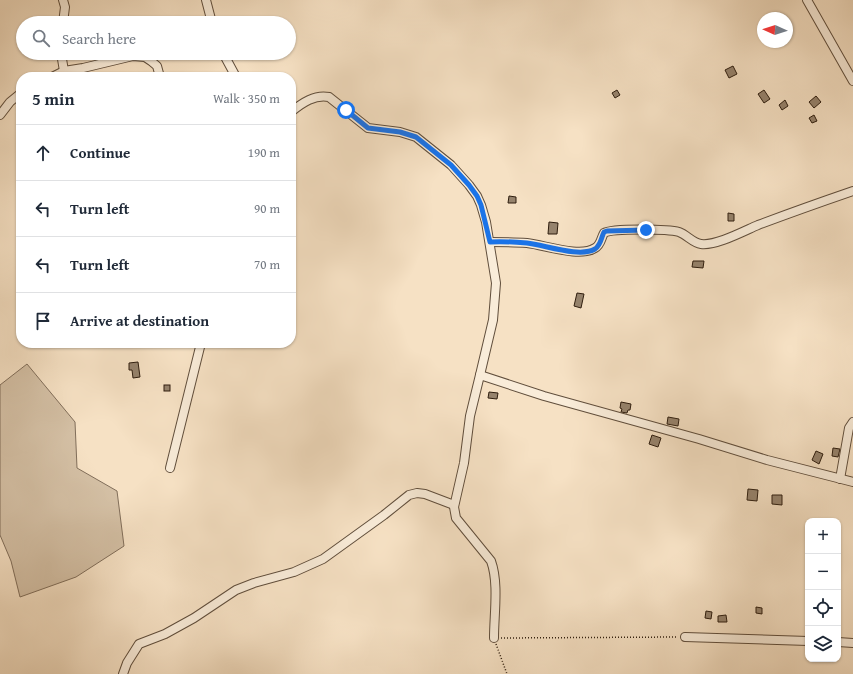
<!DOCTYPE html>
<meta charset="utf-8">
<style>
body{margin:0;font-family:"Gentium Book Plus",serif;background:#f6f6f7;color:#1f2937}
.controls{position:absolute;right:12px;bottom:12px;display:grid;overflow:hidden;border-radius:8px;box-shadow:0 1px 3px #0004}
.controls button{width:36px;height:36px;display:grid;place-items:center;padding:0;border:0;border-bottom:1px solid #e0e1e3;background:#fff;color:#1f2937;font:20px sans-serif}
.compass{position:absolute;left:757px;top:12px;width:36px;height:36px;border-radius:50%;background:#fff;box-shadow:0 1px 3px #0004;rotate:273deg}
.stop{position:absolute;width:12px;height:12px;margin:-9px;border:3px solid #1a73e8;border-radius:50%;background:#fff}
.stop.end{background:#1a73e8;border-color:#fff;box-shadow:0 1px 4px #0008}
.list{margin:0;padding:0;list-style:none}
h2{display:flex;justify-content:space-between;align-items:center;height:52px;margin:0;padding:0 16px;font-size:17px}
h2 small{font-size:13px;font-weight:400;color:#747a83}
.list li{display:grid;grid-template-columns:26px 1fr auto;gap:12px;align-items:center;box-sizing:border-box;height:56px;padding:0 16px;border-top:1px solid #e0e1e3}
.list b{display:block;font-size:15px;white-space:nowrap}
.list em{font-size:13px;font-style:normal;color:#747a83}
.icon{flex:none;width:22px;height:22px;fill:none;stroke:currentColor;stroke-width:2;stroke-linecap:round;stroke-linejoin:round}
.map{position:relative;flex:none;width:853px;height:674px;overflow:hidden}
.search{position:absolute;background:#fff;box-shadow:0 1px 3px #0004;left:16px;top:16px;width:280px;height:44px;display:flex;align-items:center;gap:10px;box-sizing:border-box;padding:0 14px;border-radius:22px;color:#747a83;font-size:15px}
.panel{position:absolute;background:#fff;box-shadow:0 1px 3px #0004;left:16px;top:72px;width:280px;height:276px;border-radius:16px}
.map>svg:first-child{display:block}
.green{fill:#d4c0a5;stroke:#816e5a}
.building{fill:#96836d;stroke:#2e1d0e}
.lines{fill:none;stroke-linecap:round;stroke-linejoin:round}
.street-casing{stroke:#604e3c;stroke-width:10}
.path{stroke:#2e1d0e;stroke-width:1.5;stroke-dasharray:1 2;stroke-linecap:butt}
.street{stroke:#f9ecd9;stroke-width:8}
.route{stroke:#1a73e8;stroke-width:5}
</style>
<div class="map">
<svg width="853" height="674" viewBox="0 0 853 674">
<rect width="100%" height="100%" fill="#f6e1c4"/>
<filter id="stains"><feTurbulence type="fractalNoise" baseFrequency=".005" numOctaves="4"/><feColorMatrix values="0 0 0 0 .2 0 0 0 0 .09 0 0 0 0 .02 0 0 0 .5 -.17"/></filter>
<radialGradient id="worn" r=".72"><stop offset=".6" stop-color="#630" stop-opacity="0"/><stop offset="1" stop-color="#630" stop-opacity=".3"/></radialGradient>
<polygon class="green" points="27,364 75,422 77,468 117,491 124,546 76,577 20,597 11,561 0,535 0,385"/>
<g class="building">
<polygon points="733,66 737,74 729,78 725,70"/>
<polygon points="617,90 620,95 615,98 612,93"/>
<polygon points="764,90 770,99 764,103 758,94"/>
<polygon points="816,96 821,102 814,108 809,102"/>
<polygon points="785,100 788,106 782,110 779,105"/>
<polygon points="814,115 817,121 812,123 809,118"/>
<polygon points="509,196 516,197 516,203 508,203"/>
<polygon points="728,213 734,214 734,221 728,221"/>
<polygon points="549,222 558,223 557,234 548,234"/>
<polygon points="693,261 704,261 703,268 692,267"/>
<polygon points="577,293 584,294 581,308 574,306"/>
<polygon points="138,362 140,377 133,378 132,370 129,370 129,363"/>
<rect x="164" y="385" width="6" height="6"/>
<polygon points="489,392 498,393 497,399 488,398"/>
<polygon points="621,402 631,404 630,410 628,410 627,413 621,412 622,409 620,408"/>
<polygon points="668,417 679,419 678,426 667,424"/>
<polygon points="652,435 661,438 658,447 649,444"/>
<polygon points="833,448 840,449 838,457 832,456"/>
<polygon points="816,451 823,454 819,464 812,460"/>
<polygon points="748,489 758,490 757,501 747,500"/>
<polygon points="772,495 782,495 782,505 772,504"/>
<polygon points="756,607 762,608 762,614 756,613"/>
<polygon points="706,611 712,612 711,619 705,618"/>
<polygon points="726,615 727,622 718,622 718,616"/>
</g>
<g class="lines">
<defs>
<g id="street">
<polyline points="63,0 65,7 63,23"/>
<polyline points="206,0 212,23"/>
<polyline points="807,0 853,81"/>
<polyline points="61,53 64,71"/>
<polyline points="223,53 236,77"/>
<polyline points="52,77 64,71 83,68 133,56 145,57 151,61 157,66 160,77"/>
<path d="M291,112C302,103 315,94 329,97L368,128L400,132L416,137L451,165L469,185L477,196L481,205L486,222L496,283L493,320L480,375"/>
<polyline points="0,115 10,102 21,93"/>
<path d="M490,242C502,242 515,242 527,243C545,245 580,258 595,248C601,245 601,238 604,233C612,228 669,229 679,232C687,235 693,243 701,244C716,246 744,231 758,225C790,213 821,202 853,191"/>
<polyline points="170,468 201,343"/>
<polyline points="840,479 849,428 853,422"/>
<polyline points="685,637 808,641"/>
<path d="M494,638C494,614 499,583 491,561L456,518L454,507L464,463L470,416L480,375L544,396L699,439L767,460L853,482"/>
<polyline points="838,642 853,643"/>
<polyline points="123,674 127,663 139,644 165,634 194,618 236,590 254,583 294,572 323,559 384,515 409,495 417,493 425,494 454,505"/>
</g>
</defs>
<use href="#street" class="street-casing"/>
<g class="path">
<polyline points="501,638 677,637"/>
<polyline points="496,644 507,674"/>
</g>
<use href="#street" class="street"/>
</g>
<g class="lines">
<path class="route" d="M346,110L368,128L400,132L416,137L451,165L469,185L477,196L481,205L490,242C502,241 515,242 527,243C545,245 580,258 595,249C601,245 601,238 604,232L607,231L646,230"/>
</g>
<rect width="100%" height="100%" filter="url(#stains)"/>
<rect width="100%" height="100%" fill="url(#worn)"/>
</svg>
<div class="controls">
<button>+</button>
<button>−</button>
<button><svg class="icon" aria-label="locate" viewBox="0 0 24 24"><circle cx="12" cy="12" r="6"/><path d="M12 2v4M12 18v4M2 12h4M18 12h4"/></svg></button>
<button><svg class="icon" aria-label="layers" viewBox="0 0 24 24"><path d="M12 4l9 5-9 5-9-5zM3 14l9 5 9-5"/></svg></button>
</div>
<svg class="compass" viewBox="-18 -18 36 36"><path d="M0-13l5 13h-10z" fill="#e53935"/><path d="M0 13l5-13h-10z" fill="#747a83"/></svg>
<div class="stop" style="left:346px;top:110px"></div>
<div class="stop end" style="left:646px;top:230px"></div>
<div class="search"><svg class="icon" aria-label="search" viewBox="0 0 24 24"><circle cx="10" cy="10" r="6"/><path d="M15 15l6 6"/></svg>Search here</div>
<section class="panel">
<h2>5 min<small>Walk · 350 m</small></h2>
<ul class="list">
<li><svg class="icon" aria-label="ahead" viewBox="0 0 24 24"><path d="M12 20V5M6 11l6-6 6 6"/></svg><div><b>Continue</b></div><em>190 m</em></li>
<li><svg class="icon" aria-label="left" viewBox="0 0 24 24"><path d="M17 20v-9H6M10 6l-5 5 5 5"/></svg><div><b>Turn left</b></div><em>90 m</em></li>
<li><svg class="icon" aria-label="left" viewBox="0 0 24 24"><path d="M17 20v-9H6M10 6l-5 5 5 5"/></svg><div><b>Turn left</b></div><em>70 m</em></li>
<li><svg class="icon" aria-label="arrive" viewBox="0 0 24 24"><path d="M6 21V4h12l-3 4 3 4H6"/></svg><div><b>Arrive at destination</b></div></li>
</ul>
</section>
</div>
